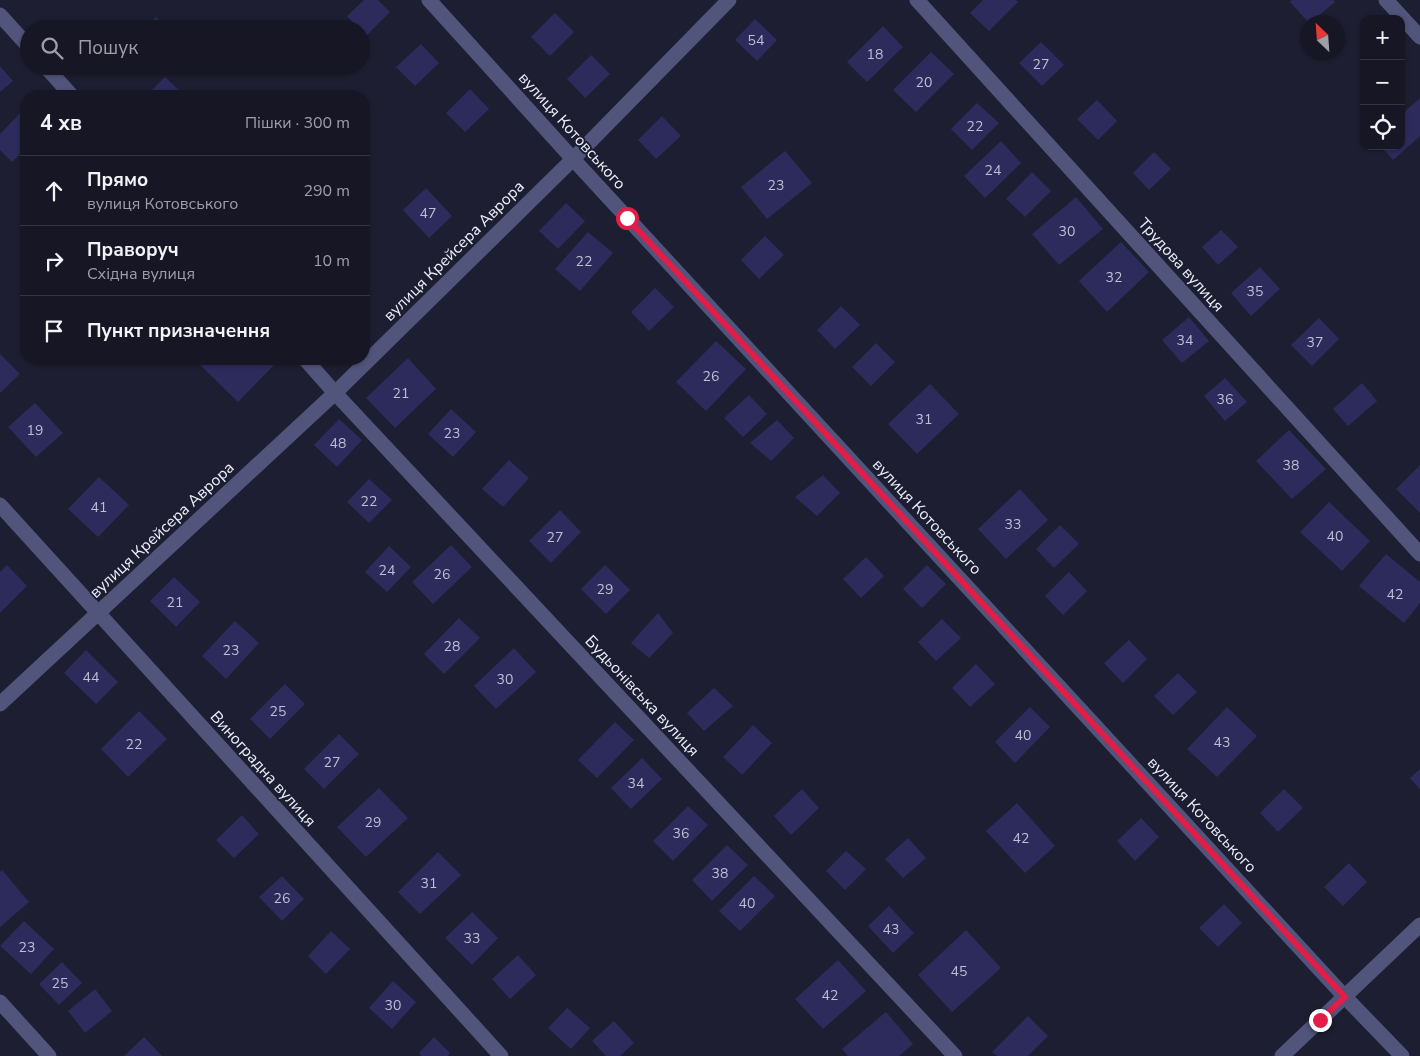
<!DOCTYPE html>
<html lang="uk">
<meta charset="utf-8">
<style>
body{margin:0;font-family:"Nunito Sans",sans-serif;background:#232332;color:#f1f3f6}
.controls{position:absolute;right:15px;top:15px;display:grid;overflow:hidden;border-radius:10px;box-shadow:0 1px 4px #0004}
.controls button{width:45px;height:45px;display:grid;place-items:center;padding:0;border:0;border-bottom:1px solid #353542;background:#161625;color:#f1f3f6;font:25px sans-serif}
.compass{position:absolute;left:1300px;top:15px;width:45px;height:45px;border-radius:50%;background:#161625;box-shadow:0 1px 4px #0004;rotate:335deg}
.stop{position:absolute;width:15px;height:15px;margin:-11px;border:4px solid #e11d48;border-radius:50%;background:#fff}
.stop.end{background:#e11d48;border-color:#fff;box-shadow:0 1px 5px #0008}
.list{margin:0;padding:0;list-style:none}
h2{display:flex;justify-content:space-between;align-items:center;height:65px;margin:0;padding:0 20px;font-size:21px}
h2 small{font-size:16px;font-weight:400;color:#9e9fa7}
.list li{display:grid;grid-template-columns:32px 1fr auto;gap:15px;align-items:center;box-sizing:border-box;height:70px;padding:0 20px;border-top:1px solid #353542}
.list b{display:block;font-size:19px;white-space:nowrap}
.list p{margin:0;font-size:16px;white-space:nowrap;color:#9e9fa7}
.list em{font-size:16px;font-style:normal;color:#9e9fa7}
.icon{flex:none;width:28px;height:28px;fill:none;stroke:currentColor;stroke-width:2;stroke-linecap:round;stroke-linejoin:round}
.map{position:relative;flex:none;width:1420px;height:1056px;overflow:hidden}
.search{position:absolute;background:#161625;box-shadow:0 1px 4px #0004;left:20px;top:20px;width:350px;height:55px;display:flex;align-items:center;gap:12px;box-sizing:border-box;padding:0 18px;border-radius:28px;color:#9e9fa7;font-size:19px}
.panel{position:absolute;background:#161625;box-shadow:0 1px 4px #0004;left:20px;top:90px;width:350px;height:275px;border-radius:20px}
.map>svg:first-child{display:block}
.building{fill:#2c2b5b}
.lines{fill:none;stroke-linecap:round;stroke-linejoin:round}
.minor{stroke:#51547b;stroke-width:15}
.route{stroke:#e11d48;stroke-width:6}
.labels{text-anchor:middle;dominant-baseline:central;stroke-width:4;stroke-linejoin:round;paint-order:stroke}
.number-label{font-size:14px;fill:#bebed4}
.street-label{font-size:16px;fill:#eeeffd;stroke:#1d1e31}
</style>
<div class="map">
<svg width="1420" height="1056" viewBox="0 0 1420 1056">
<rect width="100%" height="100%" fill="#1d1e31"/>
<g class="building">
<polygon points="364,0 378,0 390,12 366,36 361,31 361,29 359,29 347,16"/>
<polygon points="983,0 1016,0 1018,2 989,31 970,13"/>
<polygon points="1292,0 1333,0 1335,2 1311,22 1308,22 1290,2"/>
<polygon points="555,13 574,32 550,56 531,37"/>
<polygon points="156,17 168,29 144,29"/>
<polygon points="755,19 777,40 757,61 735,40"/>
<polygon points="102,20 111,29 93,29"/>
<polygon points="883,26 903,47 867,82 847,62"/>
<polygon points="1041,42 1064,65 1042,86 1019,63"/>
<polygon points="421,44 439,63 415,86 396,67"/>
<polygon points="931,52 954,74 916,112 893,90"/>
<polygon points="591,55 610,74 585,98 567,79"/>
<polygon points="0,66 13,81 0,92"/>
<polygon points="77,66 96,66 87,76"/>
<polygon points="165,77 185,96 146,96"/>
<polygon points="470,89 489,109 465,132 446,113"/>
<polygon points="1420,98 1420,136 1393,160 1381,146 1401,146 1401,115"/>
<polygon points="1097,100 1117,121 1098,140 1077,119"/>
<polygon points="977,103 999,123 972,150 951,129"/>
<polygon points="26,107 26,148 12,162 0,150 0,134"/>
<polygon points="662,116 681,136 656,159 638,140"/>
<polygon points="1001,141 1021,163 985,198 964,176"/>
<polygon points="785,151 812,183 767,219 741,187"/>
<polygon points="1154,152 1171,169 1149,190 1133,173"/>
<polygon points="1032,172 1051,191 1025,217 1006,199"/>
<polygon points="426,188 452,216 429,238 403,210"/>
<polygon points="1076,197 1103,229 1059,265 1032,234"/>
<polygon points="566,203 585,221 558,249 539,231"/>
<polygon points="1221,230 1238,247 1218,265 1202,247"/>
<polygon points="588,232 613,253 580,291 555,269"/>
<polygon points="765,236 784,255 759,279 741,260"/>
<polygon points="1121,242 1149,272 1107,312 1079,281"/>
<polygon points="1260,267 1280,289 1251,316 1231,293"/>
<polygon points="655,288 674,307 649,331 631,312"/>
<polygon points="841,306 860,325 835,349 817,330"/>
<polygon points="1189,317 1209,341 1182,363 1162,340"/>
<polygon points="1319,318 1339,339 1312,366 1291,345"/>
<polygon points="716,341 746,369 706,411 676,382"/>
<polygon points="876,343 895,362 871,386 852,367"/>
<polygon points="0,354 20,374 0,393"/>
<polygon points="408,358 436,389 395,428 366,398"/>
<polygon points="194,359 267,359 274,365 238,402"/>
<polygon points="1225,378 1247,402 1225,421 1204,396"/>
<polygon points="1362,383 1377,401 1348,426 1333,409"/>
<polygon points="930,384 959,414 917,454 888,424"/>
<polygon points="749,395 767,414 743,437 724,418"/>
<polygon points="35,403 63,433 36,457 8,427"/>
<polygon points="451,409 476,432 453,457 428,434"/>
<polygon points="339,419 362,440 337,467 314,445"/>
<polygon points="777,420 794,438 771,461 750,443"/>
<polygon points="1289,430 1326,469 1292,499 1256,461"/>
<polygon points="509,460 529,478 503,507 482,489"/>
<polygon points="1420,465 1420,513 1396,489"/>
<polygon points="823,475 840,493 817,516 795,497"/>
<polygon points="99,477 129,505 98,537 68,509"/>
<polygon points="369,479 392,500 369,523 347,502"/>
<polygon points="1020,489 1048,520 1006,559 978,529"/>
<polygon points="1329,502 1370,541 1342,571 1300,532"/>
<polygon points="560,510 581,532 551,563 529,541"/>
<polygon points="1060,525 1079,544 1054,568 1036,549"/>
<polygon points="451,545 472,567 433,604 412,582"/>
<polygon points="389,546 411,567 387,592 365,572"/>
<polygon points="1386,554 1420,582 1420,603 1404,623 1359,586"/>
<polygon points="866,557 884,576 861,598 843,579"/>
<polygon points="7,565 27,586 0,613 0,572"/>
<polygon points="605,565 630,590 606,614 581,589"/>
<polygon points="927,565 946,584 922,608 903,589"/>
<polygon points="1069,572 1087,591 1063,615 1045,596"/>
<polygon points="174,577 200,602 176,627 150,601"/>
<polygon points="658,613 673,633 649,658 631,643"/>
<polygon points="459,618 480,638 444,674 424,654"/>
<polygon points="942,619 961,638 936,661 918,642"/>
<polygon points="235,621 259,643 226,679 202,656"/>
<polygon points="1129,640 1147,659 1123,683 1104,663"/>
<polygon points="514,648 536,672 496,709 474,686"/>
<polygon points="86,650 118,682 96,704 64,673"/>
<polygon points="976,664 995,684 970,707 952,688"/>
<polygon points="1178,673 1197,692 1173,715 1154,696"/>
<polygon points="285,684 305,704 270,739 250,719"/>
<polygon points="714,688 733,706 704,731 687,713"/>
<polygon points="1030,707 1050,727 1015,763 995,742"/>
<polygon points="1227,707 1257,736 1217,777 1187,749"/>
<polygon points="139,711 167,739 128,777 101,749"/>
<polygon points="615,722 634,740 597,778 578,760"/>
<polygon points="753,725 772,743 742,775 723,757"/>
<polygon points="339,734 359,754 324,789 304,769"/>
<polygon points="642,758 662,779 631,809 611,788"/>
<polygon points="1420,769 1420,789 1410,778"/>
<polygon points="379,788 408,818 366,857 337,827"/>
<polygon points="802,789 819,808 791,835 774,816"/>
<polygon points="1284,789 1303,808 1278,832 1260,813"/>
<polygon points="1017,803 1055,846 1025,873 986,831"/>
<polygon points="688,806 708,825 673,861 653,841"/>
<polygon points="242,815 259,834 234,858 216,840"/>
<polygon points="1141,818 1159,837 1135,861 1117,841"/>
<polygon points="908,838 926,858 903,878 885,859"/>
<polygon points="727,845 748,865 712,901 692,880"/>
<polygon points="846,851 866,869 845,890 826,871"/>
<polygon points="438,852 461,875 420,914 398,892"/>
<polygon points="1349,863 1367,882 1343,906 1324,887"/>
<polygon points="2,870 29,902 0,927 0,872"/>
<polygon points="282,876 304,899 282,921 259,897"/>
<polygon points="754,876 775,896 740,931 719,911"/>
<polygon points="1224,904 1242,923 1218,947 1199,928"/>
<polygon points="889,906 914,933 893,953 868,926"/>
<polygon points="472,912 498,938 472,965 445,938"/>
<polygon points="24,921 54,949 31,974 0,946"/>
<polygon points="966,930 1001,968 952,1012 918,975"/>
<polygon points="331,931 350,949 326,974 308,956"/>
<polygon points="518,955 536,975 510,999 492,979"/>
<polygon points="838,960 866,991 823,1029 795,999"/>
<polygon points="62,962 82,983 59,1005 39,984"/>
<polygon points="393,981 416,1002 392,1029 369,1008"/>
<polygon points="95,989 112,1011 85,1033 68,1011"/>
<polygon points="567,1008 590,1028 571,1049 548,1028"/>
<polygon points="886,1012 913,1044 899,1056 848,1056 842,1049"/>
<polygon points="1028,1016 1048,1036 1028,1056 997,1056 992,1052"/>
<polygon points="614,1021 634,1043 620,1056 606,1056 592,1041"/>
<polygon points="144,1037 162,1056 124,1056"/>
<polygon points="434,1037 450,1053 448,1056 421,1056 419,1053"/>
</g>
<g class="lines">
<g class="minor">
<polyline points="429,0 573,159 1345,997 1402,1056"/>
<polyline points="917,0 1420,554"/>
<polyline points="1386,0 1420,37"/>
<polyline points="0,15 29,47"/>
<polyline points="45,66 72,96"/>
<polyline points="305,359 335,393 955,1056"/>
<polyline points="0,505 501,1056"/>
<polyline points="0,704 335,393 573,159 729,0"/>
<polyline points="0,1002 49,1056"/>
<polyline points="1282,1056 1420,925"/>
</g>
</g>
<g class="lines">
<polyline class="route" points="627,218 1345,997 1320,1020"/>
</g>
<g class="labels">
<g class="number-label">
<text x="756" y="40">54</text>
<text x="875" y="54">18</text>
<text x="1041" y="64">27</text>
<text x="924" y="82">20</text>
<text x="975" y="126">22</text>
<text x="993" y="170">24</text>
<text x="776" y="185">23</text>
<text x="428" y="213">47</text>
<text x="1067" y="231">30</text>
<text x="584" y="261">22</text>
<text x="1114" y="277">32</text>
<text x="1255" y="291">35</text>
<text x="1185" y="340">34</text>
<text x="1315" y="342">37</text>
<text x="711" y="376">26</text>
<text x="401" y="393">21</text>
<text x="1225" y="399">36</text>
<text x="924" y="419">31</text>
<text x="35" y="430">19</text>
<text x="452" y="433">23</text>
<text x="338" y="443">48</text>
<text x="1291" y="465">38</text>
<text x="369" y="501">22</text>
<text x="99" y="507">41</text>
<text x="1013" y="524">33</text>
<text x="1335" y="536">40</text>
<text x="555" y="537">27</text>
<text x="387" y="570">24</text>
<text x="442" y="574">26</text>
<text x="605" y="589">29</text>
<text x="1395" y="594">42</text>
<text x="175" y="602">21</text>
<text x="452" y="646">28</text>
<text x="231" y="650">23</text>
<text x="91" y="677">44</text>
<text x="505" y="679">30</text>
<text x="278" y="711">25</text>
<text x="1023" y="735">40</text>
<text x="1222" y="742">43</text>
<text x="134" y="744">22</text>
<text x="332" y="762">27</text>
<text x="636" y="783">34</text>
<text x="373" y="822">29</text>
<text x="681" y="833">36</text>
<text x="1021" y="838">42</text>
<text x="720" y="873">38</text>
<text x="429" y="883">31</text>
<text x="282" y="898">26</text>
<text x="747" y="903">40</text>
<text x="891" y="929">43</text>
<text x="472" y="938">33</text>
<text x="27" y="947">23</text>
<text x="959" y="971">45</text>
<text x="60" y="983">25</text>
<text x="830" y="995">42</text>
<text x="393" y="1005">30</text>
</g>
<g class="street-label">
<text transform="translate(572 131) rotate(48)">вулиця Котовського</text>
<text transform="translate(454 251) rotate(-45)">вулиця Крейсера Аврора</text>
<text transform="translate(1181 265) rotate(48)">Трудова вулиця</text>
<text transform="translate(927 517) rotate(47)">вулиця Котовського</text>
<text transform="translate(162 530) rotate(-43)">вулиця Крейсера Аврора</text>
<text transform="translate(642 696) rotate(47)">Будьонівська вулиця</text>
<text transform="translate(263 769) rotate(48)">Виноградна вулиця</text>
<text transform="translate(1202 815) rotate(47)">вулиця Котовського</text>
</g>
</g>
</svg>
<div class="controls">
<button>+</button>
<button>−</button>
<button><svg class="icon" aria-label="locate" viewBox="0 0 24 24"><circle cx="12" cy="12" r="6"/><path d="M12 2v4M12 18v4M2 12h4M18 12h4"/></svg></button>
</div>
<svg class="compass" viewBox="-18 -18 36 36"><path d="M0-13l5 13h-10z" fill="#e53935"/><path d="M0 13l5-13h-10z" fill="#9e9fa7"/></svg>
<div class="stop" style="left:627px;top:218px"></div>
<div class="stop end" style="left:1320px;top:1020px"></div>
<div class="search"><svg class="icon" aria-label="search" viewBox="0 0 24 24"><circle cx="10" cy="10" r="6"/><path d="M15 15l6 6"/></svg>Пошук</div>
<section class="panel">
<h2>4 хв<small>Пішки · 300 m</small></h2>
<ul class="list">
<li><svg class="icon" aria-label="ahead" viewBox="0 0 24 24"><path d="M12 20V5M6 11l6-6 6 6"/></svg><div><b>Прямо</b><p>вулиця Котовського</p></div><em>290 m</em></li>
<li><svg class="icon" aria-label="right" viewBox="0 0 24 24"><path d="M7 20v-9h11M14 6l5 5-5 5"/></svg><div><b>Праворуч</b><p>Східна вулиця</p></div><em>10 m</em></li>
<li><svg class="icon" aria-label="arrive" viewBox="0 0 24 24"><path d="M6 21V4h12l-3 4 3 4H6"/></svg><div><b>Пункт призначення</b></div></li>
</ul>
</section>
</div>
